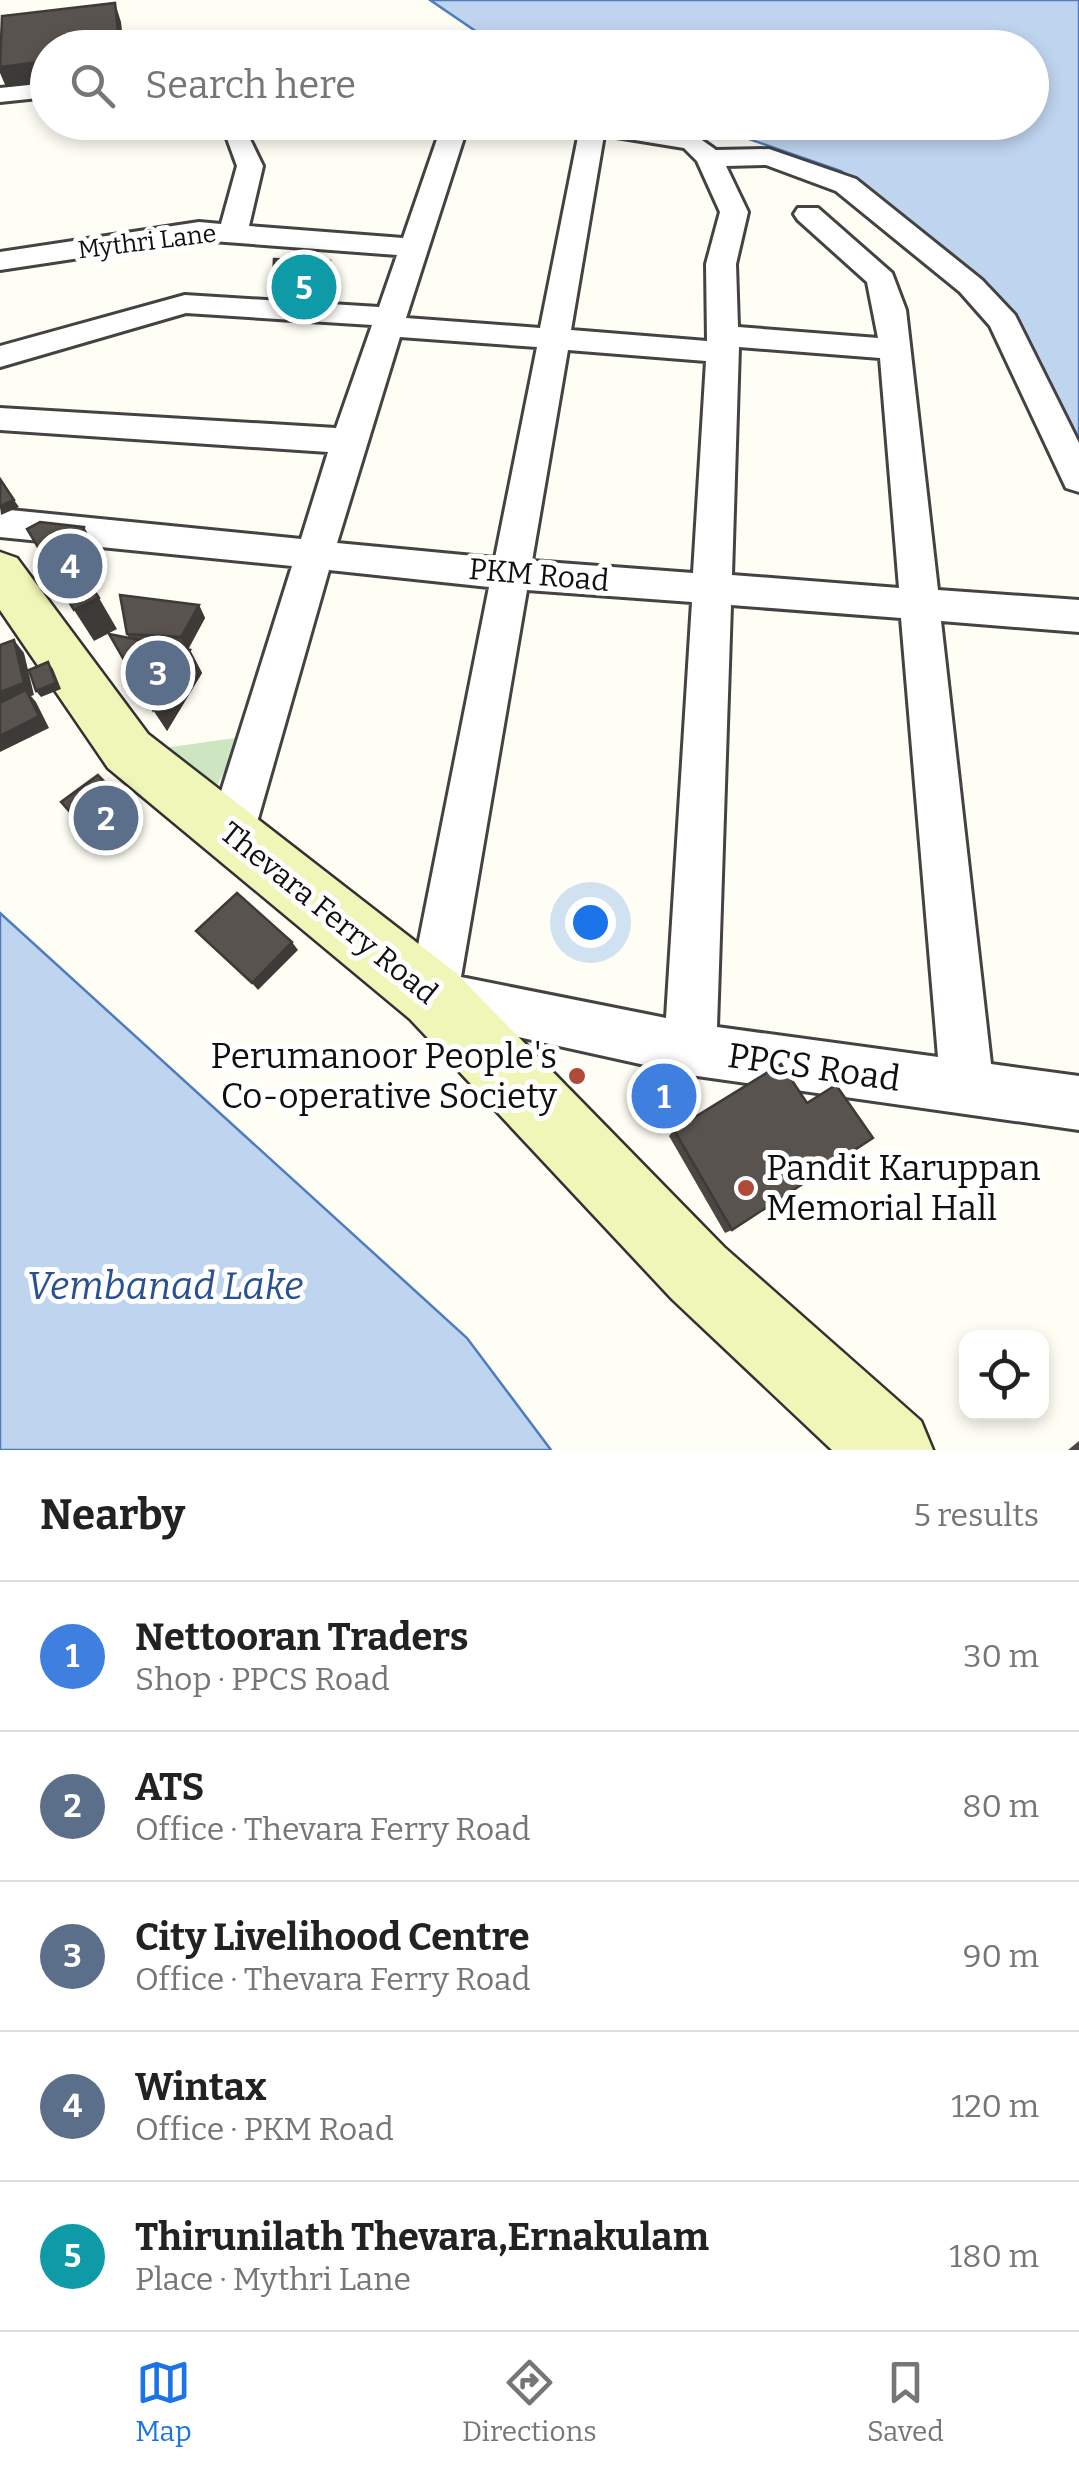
<!DOCTYPE html>
<meta charset="utf-8">
<style>
body{margin:0;font-family:Bitter,serif;background:#f6f6f6;color:#222}
.controls{position:absolute;right:30px;bottom:30px;display:grid;overflow:hidden;border-radius:20px;box-shadow:0 5px 15px #0003}
.controls button{width:90px;height:90px;display:grid;place-items:center;padding:0;border:0;border-bottom:2px solid #e0e0e0;background:#fff;color:#222;font:50px sans-serif}
.you{position:absolute;left:590px;top:922px;width:35px;height:35px;margin:-25px;border:8px solid #fff;border-radius:50%;background:#1a73e8;box-shadow:0 0 0 15px #1a73e833}
.badge{display:grid;place-items:center;width:65px;height:65px;border-radius:50%;background:#1a73e8;color:#fff;font-size:32px;font-weight:700}
.pin{position:absolute;translate:-50% -50%;border:5px solid #fff;box-shadow:0 2px 10px #0006}
.list{margin:0;padding:0;list-style:none}
h2{display:flex;justify-content:space-between;align-items:center;height:130px;margin:0;padding:0 40px;font-size:42px}
h2 small{font-size:32px;font-weight:400;color:#767676}
.list li{display:grid;grid-template-columns:65px 1fr auto;gap:30px;align-items:center;box-sizing:border-box;height:150px;padding:0 40px;border-top:2px solid #e0e0e0}
.list b{display:block;font-size:38px;white-space:nowrap}
.list p{margin:0;font-size:32px;white-space:nowrap;color:#767676}
.list em{font-size:32px;font-style:normal;color:#767676}
.icon{flex:none;width:55px;height:55px;fill:none;stroke:currentColor;stroke-width:2;stroke-linecap:round;stroke-linejoin:round}
.map{position:relative;flex:none;width:1079px;height:1450px;overflow:hidden}
.search{position:absolute;background:#fff;box-shadow:0 5px 15px #0003;left:30px;right:30px;top:30px;height:110px;display:flex;align-items:center;gap:25px;box-sizing:border-box;padding:0 35px;border-radius:55px;color:#767676;font-size:38px}
.sheet{height:880px;background:#fff}
nav{display:flex;justify-content:space-around;align-items:center;box-sizing:border-box;height:140px;border-top:2px solid #e0e0e0;background:#fff;font-size:28px;color:#767676}
nav a{display:grid;justify-items:center;gap:5px}
nav .on{color:#1a73e8}
.map>svg:first-child{display:block}
.green{fill:#cde5c1}
.water{fill:#bfd4ef;stroke:#4f7cbd;stroke-width:2.5}
.lines{fill:none;stroke-linecap:round;stroke-linejoin:round}
.street-casing{stroke:#434343;stroke-width:6}
.secondary-casing{stroke:#323232;stroke-width:5}
.street{fill:#fff;fill-rule:evenodd}
.secondary{fill:#f0f5b8;fill-rule:evenodd}
.wall{fill:#4c4743}
.shaded-wall{fill:#3e3a37}
.building{fill:#58534e;stroke:#3e3a37;stroke-width:2.5}
.poi-dot{fill:#af4a39;stroke:#fff;stroke-width:4}
.labels{text-anchor:middle;dominant-baseline:central;stroke-width:10;stroke-linejoin:round;paint-order:stroke}
.far-street-label{font-size:25px;fill:#101010;stroke:#fff}
.street-label{font-size:30px;fill:#101010;stroke:#fff}
.near-poi-label{font-size:35px;fill:#101010;stroke:#fff;text-anchor:end}
.near-street-label{font-size:35px;fill:#101010;stroke:#fff}
.near-water-label{font-size:38px;font-style:italic;fill:#285093;stroke:#fff}
</style>
<div class="map">
<svg width="1079" height="1450" viewBox="0 0 1079 1450">
<rect width="100%" height="100%" fill="#fefef5"/>
<polygon class="green" points="242,737 215,790 164,748"/>
<g class="water">
<polygon points="430,0 1079,0 1079,441 1010,308 841,171 703,123 1032,122 1032,48 499,47"/>
<polygon points="0,913 467,1338 551,1450 0,1450"/>
</g>
<g class="lines">
<defs>
<g id="street">
<polygon points="48,83 48,97 0,102 0,88"/>
<path d="M221,122H265L246,131L263,166L249,226L403,238L443,122H469L406,318L540,328L581,122H621L692,133L716,150L769,149L856,179L982,280L1015,315L1079,443V492L1066,488L990,326L960,292L836,191L766,165L726,166L748,212L736,264L738,327L878,338L867,282L798,220L794,214L798,208H818L892,273L906,310L938,590L1079,600V632L941,621L991,1064L1079,1076V1130L690,1075L415,1014L408,996L489,587L329,570L254,833L247,848L231,854L215,848L208,833L292,566L0,537V509L301,539L328,452L0,430V408L336,428L372,325L186,313L0,367V346L185,295L379,307L397,255L199,240L0,270V252L199,222L221,224L237,166ZM604,135L684,148L697,161L720,212L706,264L707,341L571,330ZM400,337L537,347L495,558L337,543ZM739,347L880,358L899,588L732,575ZM568,350L706,361L693,573L532,561ZM527,590L692,602L666,1018L461,977ZM731,605L901,618L938,1057L717,1027Z"/>
</g>
<polygon id="secondary" points="0,552 17,558 148,734 456,973 724,1247 921,1421 933,1450 832,1450 672,1299 410,1019 108,768 0,610"/>
</defs>
<use href="#street" class="street-casing"/>
<use href="#secondary" class="secondary-casing"/>
<use href="#street" class="street"/>
<use href="#secondary" class="secondary"/>
</g>
<g class="wall">
<polygon points="333,276 327,305 303,304 302,298 277,299 273,284"/>
<polygon points="199,605 205,618 188,650 190,650 202,673 167,731 127,634"/>
<polygon points="807,1103 732,1230 725,1233 669,1136 674,1130"/>
<polygon points="1079,1441 1079,1450 1068,1450"/>
</g>
<g class="shaded-wall">
<polygon points="115,3 121,22 124,48 119,40"/>
<polygon points="48,61 48,82 6,87 0,73 0,67"/>
<polygon points="330,261 333,276 327,305 324,291"/>
<polygon points="14,500 19,507 1,515 0,506"/>
<polygon points="84,527 92,541 69,598 61,585"/>
<polygon points="99,598 117,629 94,641 74,610"/>
<polygon points="199,605 205,618 187,650 181,637"/>
<polygon points="14,640 24,653 34,695 31,696 36,702 49,728 0,752 0,692"/>
<polygon points="190,650 202,673 167,731 153,710"/>
<polygon points="48,662 53,669 61,689 41,697 36,691"/>
<polygon points="134,812 142,822 105,851 96,841"/>
<polygon points="292,942 298,950 258,990 252,983"/>
</g>
<g class="building">
<polygon points="115,3 119,40 177,33 179,46 164,48 48,48 48,61 0,67 2,16"/>
<polygon points="274,259 330,261 324,291 300,289 300,283 273,284"/>
<polygon points="0,479 14,500 0,506"/>
<polygon points="40,522 84,527 66,573 56,577 27,529"/>
<polygon points="79,566 99,598 74,610 54,578"/>
<polygon points="120,595 199,605 181,637 127,634"/>
<polygon points="109,634 190,650 153,710"/>
<polygon points="14,640 24,683 0,692 0,645"/>
<polygon points="48,662 56,683 36,691 29,670"/>
<polygon points="26,690 39,716 0,736 0,703"/>
<polygon points="98,775 134,812 96,841 61,802"/>
<polygon points="237,893 292,942 252,983 196,931"/>
<polygon points="781,1064 807,1103 836,1085 873,1138 732,1230 674,1130"/>
</g>
<g class="poi-dot">
<circle cx="577" cy="1076" r="10"/>
<circle cx="746" cy="1188" r="10"/>
</g>
<g class="labels">
<g class="far-street-label">
<text transform="translate(147 242) rotate(-7)">Mythri Lane</text>
</g>
<g class="street-label">
<text transform="translate(539 575) rotate(5)">PKM Road</text>
<text transform="translate(329 913) rotate(39)">Thevara Ferry Road</text>
</g>
<g class="near-poi-label">
<text x="557" y="1056">Perumanoor People's<tspan x="557" dy="40">Co-operative Society</tspan></text>
<text x="766" y="1168" text-anchor="start">Pandit Karuppan<tspan x="766" dy="40">Memorial Hall</tspan></text>
</g>
<g class="near-street-label">
<text transform="translate(814 1067) rotate(8)">PPCS Road</text>
</g>
<g class="near-water-label">
<text x="165" y="1286">Vembanad Lake</text>
</g>
</g>
</svg>
<div class="controls">
<button><svg class="icon" aria-label="locate" viewBox="0 0 24 24"><circle cx="12" cy="12" r="6"/><path d="M12 2v4M12 18v4M2 12h4M18 12h4"/></svg></button>
</div>
<div class="you"></div>
<div class="pin badge" style="left:664px;top:1096px;background:#3f7fe0">1</div>
<div class="pin badge" style="left:106px;top:818px;background:#5c6f8a">2</div>
<div class="pin badge" style="left:158px;top:673px;background:#5c6f8a">3</div>
<div class="pin badge" style="left:70px;top:566px;background:#5c6f8a">4</div>
<div class="pin badge" style="left:304px;top:287px;background:#0f9aa8">5</div>
<div class="search"><svg class="icon" aria-label="search" viewBox="0 0 24 24"><circle cx="10" cy="10" r="6"/><path d="M15 15l6 6"/></svg>Search here</div>
</div>
<section class="sheet">
<h2>Nearby<small>5 results</small></h2>
<ul class="list">
<li><span class="badge" style="background:#3f7fe0">1</span><div><b>Nettooran Traders</b><p>Shop · PPCS Road</p></div><em>30 m</em></li>
<li><span class="badge" style="background:#5c6f8a">2</span><div><b>ATS</b><p>Office · Thevara Ferry Road</p></div><em>80 m</em></li>
<li><span class="badge" style="background:#5c6f8a">3</span><div><b>City Livelihood Centre</b><p>Office · Thevara Ferry Road</p></div><em>90 m</em></li>
<li><span class="badge" style="background:#5c6f8a">4</span><div><b>Wintax</b><p>Office · PKM Road</p></div><em>120 m</em></li>
<li><span class="badge" style="background:#0f9aa8">5</span><div><b>Thirunilath Thevara,Ernakulam</b><p>Place · Mythri Lane</p></div><em>180 m</em></li>
</ul>
</section>
<nav>
<a class="on"><svg class="icon" aria-label="map" viewBox="0 0 24 24"><path d="M3 6l6-2 6 2 6-2v14l-6 2-6-2-6 2zM9 4v14M15 6v14"/></svg>Map</a>
<a><svg class="icon" aria-label="directions" viewBox="0 0 24 24"><path d="M12 3l9 9-9 9-9-9zM9 14v-3h6M13 9l2 2-2 2"/></svg>Directions</a>
<a><svg class="icon" aria-label="saved" viewBox="0 0 24 24"><path d="M7 4h10v16l-5-4-5 4z"/></svg>Saved</a>
</nav>
